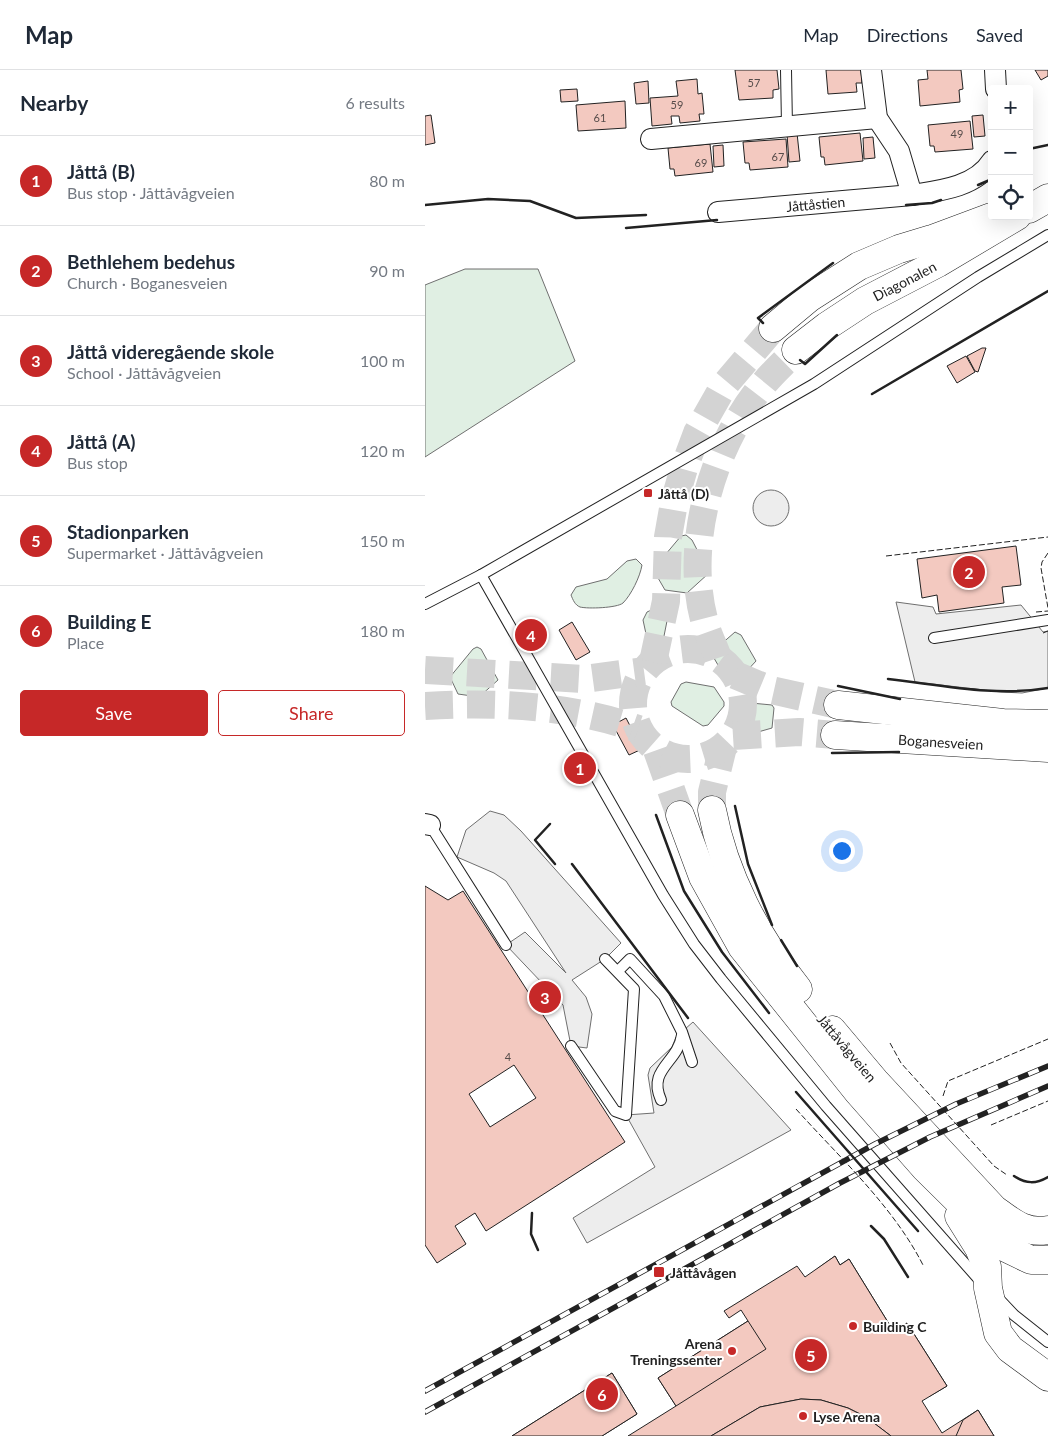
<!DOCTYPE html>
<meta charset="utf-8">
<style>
body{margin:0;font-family:Lato,sans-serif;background:#f6f6f7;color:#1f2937}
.controls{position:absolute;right:15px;top:15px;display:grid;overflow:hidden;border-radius:5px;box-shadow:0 5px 20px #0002}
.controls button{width:45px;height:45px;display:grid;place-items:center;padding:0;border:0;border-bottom:1px solid #e0e1e3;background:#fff;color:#1f2937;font:25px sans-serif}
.you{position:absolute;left:416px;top:780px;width:18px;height:18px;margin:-12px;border:4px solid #fff;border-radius:50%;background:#1a73e8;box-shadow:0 0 0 8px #1a73e833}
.badge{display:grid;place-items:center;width:32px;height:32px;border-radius:50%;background:#c62828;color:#fff;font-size:16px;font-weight:700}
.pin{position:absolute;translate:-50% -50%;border:2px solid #fff;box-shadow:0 1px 5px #0006}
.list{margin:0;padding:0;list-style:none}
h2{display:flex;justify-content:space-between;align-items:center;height:65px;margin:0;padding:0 20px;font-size:21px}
h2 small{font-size:16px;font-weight:400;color:#747a83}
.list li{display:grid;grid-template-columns:32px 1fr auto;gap:15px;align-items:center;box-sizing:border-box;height:90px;padding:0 20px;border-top:1px solid #e0e1e3}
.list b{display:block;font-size:19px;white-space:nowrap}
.list p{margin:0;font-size:16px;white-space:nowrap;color:#747a83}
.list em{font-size:16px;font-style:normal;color:#747a83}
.actions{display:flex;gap:10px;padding:15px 20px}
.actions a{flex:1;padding:11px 0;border:1px solid #c62828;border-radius:5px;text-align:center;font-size:18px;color:#c62828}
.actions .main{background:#c62828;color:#fff}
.icon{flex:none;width:28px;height:28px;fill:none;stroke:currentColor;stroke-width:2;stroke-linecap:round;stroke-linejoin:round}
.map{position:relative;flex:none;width:623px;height:1366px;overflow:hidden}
header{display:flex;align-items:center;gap:30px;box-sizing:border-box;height:70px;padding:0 25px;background:#fff;border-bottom:1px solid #e0e1e3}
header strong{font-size:24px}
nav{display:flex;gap:28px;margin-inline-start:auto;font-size:18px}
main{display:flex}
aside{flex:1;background:#fff}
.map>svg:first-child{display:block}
.green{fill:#e0efe3;stroke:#6f6f6f}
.parking{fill:#ededed;stroke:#6f6f6f}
.building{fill:#f3c9c0;stroke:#222;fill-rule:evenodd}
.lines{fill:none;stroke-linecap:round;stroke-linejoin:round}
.secondary-tunnel{stroke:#d3d3d3;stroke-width:28;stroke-dasharray:28 14;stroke-linecap:butt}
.primary-tunnel{stroke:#d3d3d3;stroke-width:28;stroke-dasharray:28 14;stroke-linecap:butt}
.lane-casing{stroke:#222;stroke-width:12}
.street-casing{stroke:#222;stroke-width:22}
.secondary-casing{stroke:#222;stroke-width:29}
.primary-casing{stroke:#222;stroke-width:29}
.lane{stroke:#fff;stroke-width:10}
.street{stroke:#fff;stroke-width:20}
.secondary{stroke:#fff;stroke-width:28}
.primary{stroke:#fff;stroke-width:28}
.rail-casing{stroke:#222;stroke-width:5.5}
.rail{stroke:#fff;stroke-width:4;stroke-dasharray:11;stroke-linecap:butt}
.fence{stroke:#222;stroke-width:1;stroke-dasharray:6 2.5;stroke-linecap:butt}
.wall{stroke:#222;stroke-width:2.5}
.poi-dot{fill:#c62828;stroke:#fff;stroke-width:2}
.labels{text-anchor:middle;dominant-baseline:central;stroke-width:4;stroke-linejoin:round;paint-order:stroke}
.number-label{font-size:11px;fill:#564c4a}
.street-label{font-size:14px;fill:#222;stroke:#fff}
.poi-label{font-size:14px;font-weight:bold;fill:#222;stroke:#fff;text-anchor:start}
</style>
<header>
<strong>Map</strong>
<nav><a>Map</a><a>Directions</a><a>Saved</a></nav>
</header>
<main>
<aside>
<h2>Nearby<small>6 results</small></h2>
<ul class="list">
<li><span class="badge">1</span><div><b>Jåttå (B)</b><p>Bus stop · Jåttåvågveien</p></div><em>80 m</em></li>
<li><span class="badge">2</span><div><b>Bethlehem bedehus</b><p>Church · Boganesveien</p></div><em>90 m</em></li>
<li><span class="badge">3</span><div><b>Jåttå videregående skole</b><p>School · Jåttåvågveien</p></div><em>100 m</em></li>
<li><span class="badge">4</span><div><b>Jåttå (A)</b><p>Bus stop</p></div><em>120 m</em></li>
<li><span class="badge">5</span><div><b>Stadionparken</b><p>Supermarket · Jåttåvågveien</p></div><em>150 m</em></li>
<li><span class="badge">6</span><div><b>Building E</b><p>Place</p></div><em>180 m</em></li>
</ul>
<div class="actions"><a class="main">Save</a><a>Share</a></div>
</aside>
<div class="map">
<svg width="623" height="1366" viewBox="0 0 623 1366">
<rect width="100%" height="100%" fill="#fff"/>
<g class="green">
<polygon points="40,199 113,199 150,291 0,387 0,215"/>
<polygon points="261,465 267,470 284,503 262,523 240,520 229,501 230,497 256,466"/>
<path d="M211,489L217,495C215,507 206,525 198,533C192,538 163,539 155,537C150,535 148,530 146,525L151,517L182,509L202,491Z"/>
<polygon points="231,538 240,541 243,546 235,586 226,587 218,550 222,542"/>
<polygon points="310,562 316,565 331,591 319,604 293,595 286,583"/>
<polygon points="52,577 56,579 73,610 54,627 33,624 25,607 48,579"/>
<polygon points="261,612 289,617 299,632 299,636 283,655 278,656 247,636 246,632 256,614"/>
<polygon points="326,633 347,635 349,638 347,658 333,662 316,656 315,653"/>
</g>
<g class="parking">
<circle cx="346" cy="438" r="18"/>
<polygon points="471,532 508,537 511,544 596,535 618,562 623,561 623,618 597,623 576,622 490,612"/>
<polygon points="65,741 79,745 96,761 196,873 180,889 147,910 161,927 167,944 162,978 146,976 138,935 81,875 100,862 141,903 81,811 69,803 32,787 41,760"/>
<polygon points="268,952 366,1060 162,1173 148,1148 230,1097 201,1045 229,1043 223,1005 225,998 247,977 251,967"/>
</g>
<g class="building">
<polygon points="310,0 352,0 354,19 348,20 348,28 314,30"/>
<polygon points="401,0 436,0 437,13 431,13 432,22 403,24"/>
<polygon points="502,0 536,0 538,19 534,20 535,32 495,36 493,10 503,9"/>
<polygon points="610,0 623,0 623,6 616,10"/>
<polygon points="272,9 273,24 277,23 279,44 274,44 275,51 255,53 254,46 246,46 247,54 227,56 225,28 253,26 251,11"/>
<polygon points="223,11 224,33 211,34 209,13"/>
<polygon points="152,19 153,31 136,32 135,20"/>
<polygon points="200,31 201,58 153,61 151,35"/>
<polygon points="6,45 10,73 0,75 0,46"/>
<polygon points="558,45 560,66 549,67 547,46"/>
<polygon points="545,51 548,79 510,82 509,76 505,76 503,55"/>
<polygon points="372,63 375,91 364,92 362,64"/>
<polygon points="435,63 438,91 400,95 399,87 396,87 394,67"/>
<polygon points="448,67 450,88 439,89 438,68"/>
<polygon points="361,69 363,97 325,100 324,93 320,93 318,72"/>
<polygon points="285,74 288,102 250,106 249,99 245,99 243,78"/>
<polygon points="298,75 299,96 289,97 288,76"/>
<polygon points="557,278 561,278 553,302 550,301 542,286"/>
<polygon points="541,286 550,302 532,313 522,296"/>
<polygon points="591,476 596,515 577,517 579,533 514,542 512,525 497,528 492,489"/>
<polygon points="147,552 165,582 151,590 134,560"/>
<polygon points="201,648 217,679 204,685 188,655"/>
<path d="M0,816L23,830L38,821L200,1072L61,1161L50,1143L30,1156L41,1174L12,1193L0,1175ZM89,995L111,1028L65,1057L44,1024Z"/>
<polygon points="410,1186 415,1195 424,1189 469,1262 482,1253 522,1316 505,1326 416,1294 406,1288 398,1279 390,1259 390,1249 398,1208 392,1199"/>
<polygon points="410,1186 415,1195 424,1189 469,1262 482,1253 522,1316 497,1331 517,1363 553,1340 569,1366 466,1366 441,1347 423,1338 396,1330 376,1329 335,1337 286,1366 203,1366 251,1336 233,1308 323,1251 316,1240 304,1248 299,1241 372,1196 380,1207"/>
<polygon points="323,1251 341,1279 251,1336 233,1308"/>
<polygon points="187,1303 212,1344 177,1366 87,1366"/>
<polygon points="187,1303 212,1344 177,1366 87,1366"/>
<polygon points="376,1329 396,1330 423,1338 441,1347 466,1366 286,1366 335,1337"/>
<polygon points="553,1340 569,1366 531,1366 538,1350"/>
</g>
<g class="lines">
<g class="secondary-tunnel">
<polyline points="232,680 255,745"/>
<polyline points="287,740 287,722 298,677"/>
</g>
<g class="primary-tunnel">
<circle cx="263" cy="634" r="55"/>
<path d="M293,588C289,576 283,565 280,553C258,476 287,376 337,316C347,303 360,292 371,280"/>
<polyline points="228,592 241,531 243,467 249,433 259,398 272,363 298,317 348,258"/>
<polyline points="0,600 160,609 219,601"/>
<polyline points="310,605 346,620 413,635"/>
<path d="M0,636C71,632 146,635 213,659"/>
<polyline points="308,666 374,662 410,665"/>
</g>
<defs>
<g id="lane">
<polyline points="361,0 362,56"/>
<polyline points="56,505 238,825 269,874 296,909 401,1036 557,1213"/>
<polyline points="0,534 56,505 389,314 553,207 623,165"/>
<polyline points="509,568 623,550"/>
<polyline points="5,755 81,875"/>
<polyline points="193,901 205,889 239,926 257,962 267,992"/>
<polyline points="146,976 190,1041 201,1045 209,919 180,889"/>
<path d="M236,1030C222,999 253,993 257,965"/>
<polyline points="573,1228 589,1245 623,1272"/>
</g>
<g id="street">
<path d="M446,0L452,48L474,81L487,125C514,121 551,117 567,91"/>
<polyline points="570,0 571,19"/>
<polyline points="226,69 452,48"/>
<path id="s1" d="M293,142L487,125"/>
<polyline points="0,754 5,755"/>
</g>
<g id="secondary">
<path d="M287,740C299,804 332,868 373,919"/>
<polyline points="255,745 278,807 317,877 433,1022 500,1098 581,1178 606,1190 623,1190"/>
<path d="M407,960L450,1011L569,1139C587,1152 600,1164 623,1160"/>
<polyline points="534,1146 554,1178 562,1197 563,1218 573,1263 585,1279 623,1307"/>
</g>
<g id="primary">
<polyline points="604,139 623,128"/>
<polyline points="348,258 384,228 434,196 474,179 507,169 566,147"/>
<path id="s2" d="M371,280L402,256L440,231L513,193L592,146"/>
<polyline points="413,635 578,653 623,654"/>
<path id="s3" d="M410,665L623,678"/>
</g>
</defs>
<use href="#lane" class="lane-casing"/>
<use href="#street" class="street-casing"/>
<use href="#secondary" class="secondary-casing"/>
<use href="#primary" class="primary-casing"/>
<use href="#lane" class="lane"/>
<use href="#street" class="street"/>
<use href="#secondary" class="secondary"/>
<use href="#primary" class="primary"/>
<defs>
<g id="rail">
<polyline points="0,1321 450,1074 531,1034 623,996"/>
<polyline points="0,1342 415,1113 505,1067 623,1016"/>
</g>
</defs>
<use href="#rail" class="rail-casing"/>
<use href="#rail" class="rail"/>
<g class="fence">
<polyline points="623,483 617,492 616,498 623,538"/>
<polyline points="461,486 623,467"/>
<polyline points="611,542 623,541"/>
<polyline points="618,563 623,561"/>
<polyline points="465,973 476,993 569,1096 582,1105"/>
<polyline points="518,1026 523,1011 623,969"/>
<path d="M371,1039C415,1088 468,1136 498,1195"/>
<polyline points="566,1055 623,1031"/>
</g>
<g class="wall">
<polyline points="604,79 623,75"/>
<polyline points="553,115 567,109"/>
<polyline points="0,135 63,129 105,131 151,148 221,145"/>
<polyline points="481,135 507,133 516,130"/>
<polyline points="201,158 292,150"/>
<polyline points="338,253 333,248 408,193"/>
<polyline points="375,290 380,294 412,265"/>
<polyline points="447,324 623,221"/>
<path d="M463,609C516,615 571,627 623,618"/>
<polyline points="413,616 475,629"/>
<polyline points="407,683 474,682"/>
<polyline points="310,736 323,794 347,855"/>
<polyline points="231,745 259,821 297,882 344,943"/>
<polyline points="125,754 110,770 130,794"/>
<polyline points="147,794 263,948"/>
<polyline points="356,870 372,896"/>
<polyline points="371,1022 493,1161"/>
<path d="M589,1106C601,1114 611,1114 623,1107"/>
<polyline points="107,1143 106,1164 113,1180"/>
<polyline points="446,1156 459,1169 483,1207"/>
</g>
</g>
<g class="poi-dot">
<rect x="218" y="418" width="10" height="10" rx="2.5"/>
<rect x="228" y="1196" width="12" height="12" rx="2.5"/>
<circle cx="428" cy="1256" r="5"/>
<circle cx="307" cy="1281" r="5"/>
<circle cx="378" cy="1346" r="5"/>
</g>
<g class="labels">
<g class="number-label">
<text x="329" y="12">57</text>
<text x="252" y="34">59</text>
<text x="175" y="47">61</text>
<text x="532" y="63">49</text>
<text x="353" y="86">67</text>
<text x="276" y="92">69</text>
<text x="83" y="986">4</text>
</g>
<g class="street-label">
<text stroke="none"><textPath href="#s1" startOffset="98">Jåttåstien</textPath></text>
<text stroke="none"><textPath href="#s2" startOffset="129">Diagonalen</textPath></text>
<text stroke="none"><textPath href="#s3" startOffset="106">Boganesveien</textPath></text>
<text transform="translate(422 978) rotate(50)">Jåttåvågveien</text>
</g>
<g class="poi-label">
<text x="233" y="423">Jåttå (D)</text>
<text x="245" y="1202">Jåttåvågen</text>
<text x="438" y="1256">Building C</text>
<text x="297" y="1273" text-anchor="end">Arena<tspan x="297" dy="16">Treningssenter</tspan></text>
<text x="388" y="1346">Lyse Arena</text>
</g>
</g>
</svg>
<div class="controls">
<button>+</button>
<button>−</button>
<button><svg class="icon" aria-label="locate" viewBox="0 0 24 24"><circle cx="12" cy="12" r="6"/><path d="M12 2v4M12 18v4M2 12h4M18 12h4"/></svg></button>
</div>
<div class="you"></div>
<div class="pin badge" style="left:155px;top:698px">1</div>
<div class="pin badge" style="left:544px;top:502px">2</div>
<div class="pin badge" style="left:120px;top:927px">3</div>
<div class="pin badge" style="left:106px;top:565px">4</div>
<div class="pin badge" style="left:386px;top:1285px">5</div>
<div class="pin badge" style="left:177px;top:1324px">6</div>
</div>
</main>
